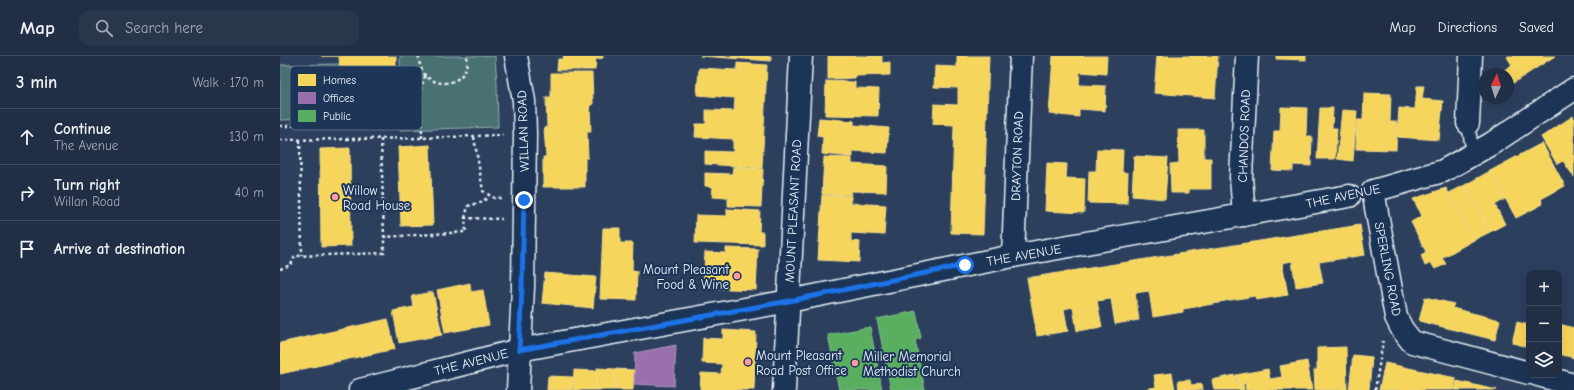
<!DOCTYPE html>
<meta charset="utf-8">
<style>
body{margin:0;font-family:"Comic Neue",sans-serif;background:#29374d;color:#f1f3f6}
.controls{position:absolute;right:12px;bottom:12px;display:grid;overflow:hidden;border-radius:8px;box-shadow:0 4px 16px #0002}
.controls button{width:36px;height:36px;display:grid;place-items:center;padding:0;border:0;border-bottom:1px solid #3e4a5f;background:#212f46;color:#f1f3f6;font:20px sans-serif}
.compass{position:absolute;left:1198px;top:12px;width:36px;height:36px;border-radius:50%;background:#212f46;box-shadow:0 4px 16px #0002;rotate:4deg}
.stop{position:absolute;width:12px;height:12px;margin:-9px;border:3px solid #1a73e8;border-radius:50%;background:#fff}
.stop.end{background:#1a73e8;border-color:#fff;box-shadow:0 1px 4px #0008}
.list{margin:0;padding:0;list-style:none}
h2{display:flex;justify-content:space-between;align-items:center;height:52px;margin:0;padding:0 16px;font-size:17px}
h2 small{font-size:13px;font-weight:400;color:#a2a9b3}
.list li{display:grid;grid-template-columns:26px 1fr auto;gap:12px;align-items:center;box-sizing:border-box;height:56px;padding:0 16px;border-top:1px solid #3e4a5f}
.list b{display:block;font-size:15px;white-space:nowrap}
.list p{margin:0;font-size:13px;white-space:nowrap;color:#a2a9b3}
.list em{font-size:13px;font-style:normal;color:#a2a9b3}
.icon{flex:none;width:22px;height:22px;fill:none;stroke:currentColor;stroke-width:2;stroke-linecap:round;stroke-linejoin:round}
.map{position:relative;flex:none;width:1294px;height:334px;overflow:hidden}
header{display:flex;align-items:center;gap:24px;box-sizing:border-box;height:56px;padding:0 20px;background:#212f46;border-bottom:1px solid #3e4a5f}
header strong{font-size:19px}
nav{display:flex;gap:22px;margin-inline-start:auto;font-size:14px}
.search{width:280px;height:36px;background:#29374d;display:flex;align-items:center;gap:10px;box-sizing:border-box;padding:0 14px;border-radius:12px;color:#a2a9b3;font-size:15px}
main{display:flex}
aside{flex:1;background:#212f46}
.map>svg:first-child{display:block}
.green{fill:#496f72;stroke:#98b0b5}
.homes{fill:#f6d55c;stroke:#f2dd8b}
.offices{fill:#9970ab;stroke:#b197c2}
.public{fill:#5aae61;stroke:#85c28e}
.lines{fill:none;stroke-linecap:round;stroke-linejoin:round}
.lane-casing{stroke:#e8f1f8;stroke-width:15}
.street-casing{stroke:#e8f1f8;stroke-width:25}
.path{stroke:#e8f1f8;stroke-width:2.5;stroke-dasharray:3 3;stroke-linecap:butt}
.lane{stroke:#1d3557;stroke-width:12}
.street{stroke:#1d3557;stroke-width:22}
.route{stroke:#1a73e8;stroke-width:5}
.poi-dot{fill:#ff9aa2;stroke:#1d3557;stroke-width:1.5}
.labels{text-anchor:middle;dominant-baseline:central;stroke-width:4;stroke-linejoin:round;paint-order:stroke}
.street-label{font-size:13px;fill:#e8f1f8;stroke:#1d3557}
.poi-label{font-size:13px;fill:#e8f1f8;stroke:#1d3557;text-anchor:start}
.key{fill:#1d3557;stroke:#5a6d87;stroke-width:1}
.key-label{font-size:11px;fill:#e8f1f8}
</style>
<header>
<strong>Map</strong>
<div class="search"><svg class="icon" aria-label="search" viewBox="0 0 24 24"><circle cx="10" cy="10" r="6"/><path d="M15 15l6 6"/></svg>Search here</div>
<nav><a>Map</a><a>Directions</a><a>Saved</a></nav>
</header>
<main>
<aside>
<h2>3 min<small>Walk · 170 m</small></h2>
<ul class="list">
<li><svg class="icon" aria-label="ahead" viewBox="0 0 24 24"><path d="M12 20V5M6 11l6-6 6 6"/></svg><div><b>Continue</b><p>The Avenue</p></div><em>130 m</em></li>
<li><svg class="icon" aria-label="right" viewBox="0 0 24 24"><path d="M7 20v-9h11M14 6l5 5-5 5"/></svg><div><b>Turn right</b><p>Willan Road</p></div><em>40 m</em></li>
<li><svg class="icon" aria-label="arrive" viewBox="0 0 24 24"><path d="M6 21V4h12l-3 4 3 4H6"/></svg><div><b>Arrive at destination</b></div></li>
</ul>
</aside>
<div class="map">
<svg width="1294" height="334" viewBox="0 0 1294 334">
<rect width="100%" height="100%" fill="#2c3f5d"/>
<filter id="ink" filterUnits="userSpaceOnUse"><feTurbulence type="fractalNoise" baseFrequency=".025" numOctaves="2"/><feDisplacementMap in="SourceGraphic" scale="8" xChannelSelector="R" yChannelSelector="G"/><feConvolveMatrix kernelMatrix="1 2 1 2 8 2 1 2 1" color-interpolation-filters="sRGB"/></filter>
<g filter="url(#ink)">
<g class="green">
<polygon points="120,0 215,0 217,28 218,71 120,74"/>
<polygon points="61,8 62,62 0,64 0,9"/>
</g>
<g class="homes">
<polygon points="41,0 116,0 116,51 94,46 93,57 63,57 59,0"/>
<polygon points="283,0 323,0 323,2 316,3 315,14 277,14 278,3 284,3"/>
<polygon points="420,0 491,0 491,5"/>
<polygon points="548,0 602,0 602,7 610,6 610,19 575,20 575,22 548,23"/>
<polygon points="677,0 709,0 703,178 671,177 674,69 653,68 654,48 678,49 678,32 654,31 655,10 677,11"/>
<polygon points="773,0 827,0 826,18 800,16 799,29 826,30 825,55 799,53 799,61 769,58"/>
<polygon points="877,0 938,0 935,42 874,37"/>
<polygon points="996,0 1026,0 1026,4 996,3"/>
<polygon points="1228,0 1275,0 1230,29 1228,27 1228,18 1222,18 1221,16 1232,9 1227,1"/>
<polygon points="457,7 487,9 482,112 425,108 425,95 453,96 453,83 415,81 416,68 426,68 426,54 454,55 455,42 417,39 419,12 457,14"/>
<polygon points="271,17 312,17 313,48 310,49 311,76 307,76 308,102 305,102 305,131 263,131 263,101 266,101 264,72 267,71 266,41 271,41"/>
<polygon points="546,25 575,26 575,32 599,33 598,60 545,59"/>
<polygon points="1137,30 1144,30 1142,43 1163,45 1159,84 1117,81 1119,52 1135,53"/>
<polygon points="1084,37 1111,38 1110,66 1117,66 1116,94 1076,93 1077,64 1083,64"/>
<polygon points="1001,51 1027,52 1026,80 1032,80 1031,110 1013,109 1013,115 992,114 994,75 1000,75"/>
<polygon points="1040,52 1053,52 1052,72 1057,72 1055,103 1037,103"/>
<polygon points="1062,54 1077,55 1073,105 1057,103"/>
<polygon points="1293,60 1294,62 1294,121 1283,105 1277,108 1261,81"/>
<polygon points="539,62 574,65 574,69 609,72 607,97 573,95 573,101 542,98 543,81 537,80"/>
<polygon points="898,74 924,74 924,102 931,102 931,133 909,133 909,137 891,137 890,108 899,107"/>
<polygon points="1262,87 1285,130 1261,143 1263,148 1236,162 1210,115"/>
<polygon points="150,89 153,169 121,170 118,91"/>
<polygon points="70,92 71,190 41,191 40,93"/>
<polygon points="817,93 843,94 842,116 848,117 847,148 808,147 809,115 816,115"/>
<polygon points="854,100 888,102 885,143 852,140"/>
<polygon points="544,101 572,102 572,108 607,110 606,136 571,135 571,139 542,138"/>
<polygon points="767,107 787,108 786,122 805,123 804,157 765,155"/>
<polygon points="453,111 483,113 481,151 448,150 448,142 432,141 433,131 425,130 425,117 452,118"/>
<polygon points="1210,115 1225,143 1215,149 1225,168 1210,176 1185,129"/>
<polygon points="1185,129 1210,176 1194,184 1169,137"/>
<polygon points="1166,132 1194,184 1162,202 1166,208 1155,213 1151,207 1145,210 1141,199 1146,196 1131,166 1142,160 1133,143"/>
<polygon points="542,139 571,140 571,147 606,149 604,179 571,177 571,185 580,186 579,206 538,204"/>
<polygon points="447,153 480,155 479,176 483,176 483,189 415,187 416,159 447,160"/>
<polygon points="1080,169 1085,199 1039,206 1043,227 1016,231 1012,205 1002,207 1008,239 976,244 975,240 939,246 939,247 903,253 903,256 873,261 869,235 855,237 859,264 835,268 831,243 817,245 822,271 797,275 793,251 784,253 788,275 757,280 747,222"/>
<polygon points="323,172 340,172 340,187 353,187 352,215 357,215 356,244 320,243"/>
<polygon points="446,192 478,193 476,234 423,232 425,196 446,197"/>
<polygon points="265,217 316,221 313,252 262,247"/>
<polygon points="190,227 191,236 203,234 209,269 165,277 157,234"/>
<polygon points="153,236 162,279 119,287 113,255 134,251 132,240"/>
<polygon points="1145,241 1174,248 1172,252 1220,264 1215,284 1139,265"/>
<polygon points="108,263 115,293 0,318 0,287"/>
<polygon points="1237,266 1249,269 1249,291 1232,287"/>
<polygon points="1279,268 1294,272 1294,302 1279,298"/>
<polygon points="443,274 476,276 474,334 420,334 421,317 441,318 442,308 422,307 423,282 443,283"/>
<polygon points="1066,291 1067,334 1035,334 1034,314 1037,314 1037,292"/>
<polygon points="1073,299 1092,301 1089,334 1069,334"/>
<polygon points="1027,305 1032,334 966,334 965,327 958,329 956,319 988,313 990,323 1002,321 1000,310"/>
<polygon points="1105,307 1176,322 1174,334 1099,334"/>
<polygon points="317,312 335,313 334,334 316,334"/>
<polygon points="335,313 354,314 353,334 334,334"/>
<polygon points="294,314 317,315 316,334 293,334"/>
<polygon points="892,317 895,334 866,334 865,333 876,331 874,319"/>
<polygon points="955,319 957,329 963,328 964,334 934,334 932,324"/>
<polygon points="268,320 293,321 292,334 267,334"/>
<polygon points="910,324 911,329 922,328 923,334 899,334 898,325"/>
<polygon points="1177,325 1217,334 1175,334"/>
</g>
<polygon class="offices" points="396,289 394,330 354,328 355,297"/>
<g class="public">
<polygon points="636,255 641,282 635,284 645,334 611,334 597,263"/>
<polygon points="590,271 602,334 559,334 548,279"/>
</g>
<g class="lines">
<defs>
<polyline id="lane" points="1188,67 1191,86 1197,97"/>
<g id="street">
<polyline points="236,0 244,45 245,78 243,231 238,334"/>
<polyline points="1188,67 1191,0"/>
<polyline points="964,159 961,121 967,0"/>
<polyline points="733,200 741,0"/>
<polyline points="1249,317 1132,286 1122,273 1116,261 1093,135 1163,115 1211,88 1294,33"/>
<polyline points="1258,319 1294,329"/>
<polyline points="80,334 239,294 509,245 733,200 1069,140"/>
<polyline points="504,334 521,0"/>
</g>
</defs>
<use href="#lane" class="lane-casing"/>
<use href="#street" class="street-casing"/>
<g class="path">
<path d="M139,0C138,37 191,35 187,0"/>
<polyline points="0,70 89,69"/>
<polyline points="194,81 203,135 214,142 222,142"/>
<polyline points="142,82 141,32 145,20"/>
<polyline points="101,83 104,181"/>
<polyline points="0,84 142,82 223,79"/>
<polyline points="20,84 22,199"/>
<polyline points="185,162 188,150 203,146 209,139"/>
<polyline points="0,213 11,209 15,200 104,197 104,181 186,176 185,162 222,163"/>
<polyline points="1095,334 1103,285"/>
</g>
<use href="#lane" class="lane"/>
<use href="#street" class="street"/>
</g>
</g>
<g class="lines" filter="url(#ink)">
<polyline class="route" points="244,144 242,231 239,294 509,245 685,209"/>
</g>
<g class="poi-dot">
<circle cx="55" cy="141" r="4"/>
<circle cx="457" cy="220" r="4"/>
<circle cx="468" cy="306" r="4"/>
<circle cx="575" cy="307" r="4"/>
</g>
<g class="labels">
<g class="street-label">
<text transform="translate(243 75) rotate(-92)">WILLAN ROAD</text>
<text transform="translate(964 80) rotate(-88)">CHANDOS ROAD</text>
<text transform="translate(737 100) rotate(-88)">DRAYTON ROAD</text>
<text transform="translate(1063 140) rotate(-12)">THE AVENUE</text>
<text transform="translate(513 155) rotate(-87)">MOUNT PLEASANT ROAD</text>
<text transform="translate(744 199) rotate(-10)">THE AVENUE</text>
<text transform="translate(1108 213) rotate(79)">SPERLING ROAD</text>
<text transform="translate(191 306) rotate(-14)">THE AVENUE</text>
</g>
<g class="poi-label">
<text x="63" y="134">Willow<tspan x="63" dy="15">Road House</tspan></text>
<text x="449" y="213" text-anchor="end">Mount Pleasant<tspan x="449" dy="15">Food &amp; Wine</tspan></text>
<text x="476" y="299">Mount Pleasant<tspan x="476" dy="15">Road Post Office</tspan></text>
<text x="583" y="300">Miller Memorial<tspan x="583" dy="15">Methodist Church</tspan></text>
</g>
</g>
<rect x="10" y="10" width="132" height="64" rx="6" class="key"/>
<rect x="18" y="18" width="18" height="12" fill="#f6d55c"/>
<rect x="18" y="36" width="18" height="12" fill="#9970ab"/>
<rect x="18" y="54" width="18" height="12" fill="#5aae61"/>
<g class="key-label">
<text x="43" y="28">Homes</text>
<text x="43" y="46">Offices</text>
<text x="43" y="64">Public</text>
</g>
</svg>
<div class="controls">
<button>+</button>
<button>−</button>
<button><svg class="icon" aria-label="layers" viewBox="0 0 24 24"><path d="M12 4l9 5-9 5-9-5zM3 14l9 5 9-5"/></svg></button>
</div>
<svg class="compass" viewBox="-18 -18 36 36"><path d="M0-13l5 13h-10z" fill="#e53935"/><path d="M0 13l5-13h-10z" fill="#a2a9b3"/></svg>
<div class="stop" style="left:685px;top:209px"></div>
<div class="stop end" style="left:244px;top:144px"></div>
</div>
</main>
